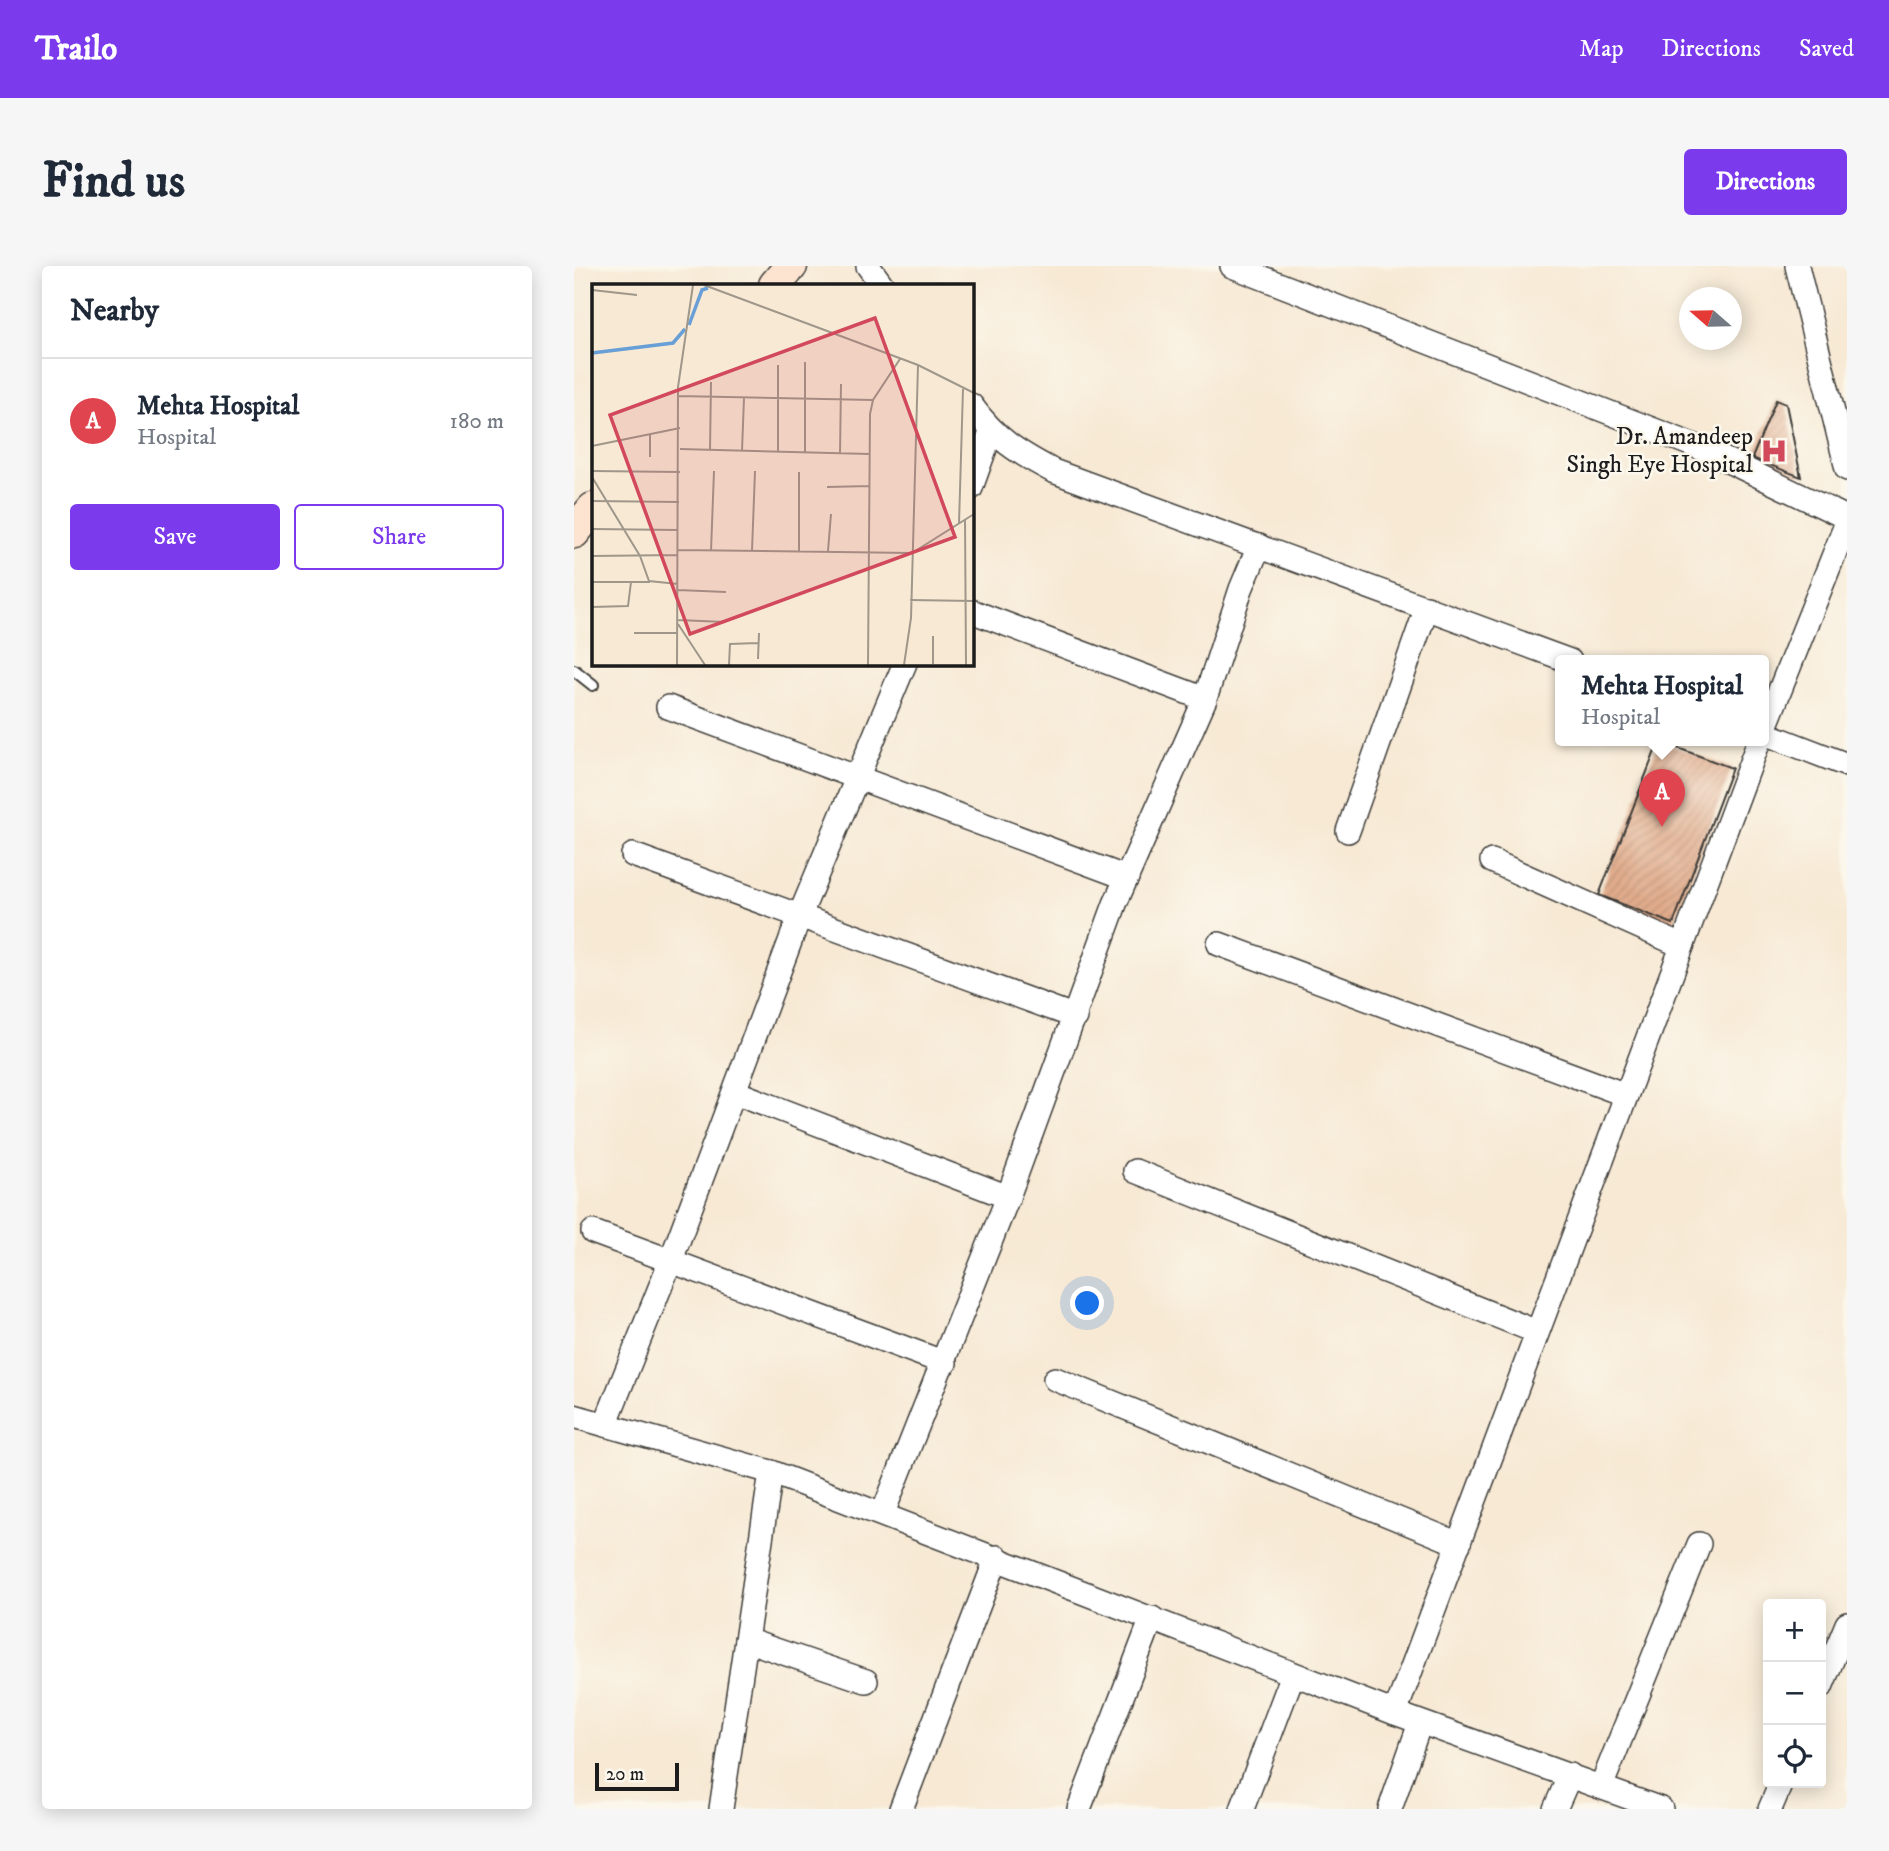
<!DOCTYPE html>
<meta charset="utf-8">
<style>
body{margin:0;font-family:"IM FELL DW Pica",serif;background:#f6f6f7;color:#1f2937}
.controls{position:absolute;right:21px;bottom:21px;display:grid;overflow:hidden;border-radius:7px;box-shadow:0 4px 18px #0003}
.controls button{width:63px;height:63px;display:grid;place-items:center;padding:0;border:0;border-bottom:2px solid #e0e1e3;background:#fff;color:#1f2937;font:35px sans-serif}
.compass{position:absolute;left:1105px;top:21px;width:63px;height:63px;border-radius:50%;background:#fff;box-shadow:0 4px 18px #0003;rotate:290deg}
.scale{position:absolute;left:21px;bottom:18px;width:84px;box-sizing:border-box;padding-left:7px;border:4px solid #1c1c1c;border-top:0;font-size:19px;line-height:24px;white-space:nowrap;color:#1c1c1c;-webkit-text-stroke:5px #fbf7ec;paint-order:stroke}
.you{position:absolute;left:514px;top:1038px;width:24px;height:24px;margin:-18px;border:5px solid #fff;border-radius:50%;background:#1a73e8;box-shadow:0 0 0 10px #1a73e833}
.badge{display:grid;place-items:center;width:46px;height:46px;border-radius:50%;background:#7c3aed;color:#fff;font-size:23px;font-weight:700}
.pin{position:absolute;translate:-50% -58px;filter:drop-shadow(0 2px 4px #0008)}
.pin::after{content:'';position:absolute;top:37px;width:24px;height:21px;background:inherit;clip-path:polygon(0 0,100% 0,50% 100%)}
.popup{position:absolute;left:981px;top:389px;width:214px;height:91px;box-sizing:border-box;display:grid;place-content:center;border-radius:7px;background:#fff;filter:drop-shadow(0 2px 5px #0005);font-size:23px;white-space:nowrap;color:#747a83}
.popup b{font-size:26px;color:#1f2937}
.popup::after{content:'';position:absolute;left:50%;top:100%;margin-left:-14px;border:14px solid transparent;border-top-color:#fff}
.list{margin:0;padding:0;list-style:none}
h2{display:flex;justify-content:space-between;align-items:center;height:91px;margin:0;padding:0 28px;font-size:30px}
h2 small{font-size:23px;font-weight:400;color:#747a83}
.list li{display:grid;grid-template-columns:46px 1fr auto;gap:21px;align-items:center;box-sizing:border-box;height:126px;padding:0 28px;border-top:2px solid #e0e1e3}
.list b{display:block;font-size:26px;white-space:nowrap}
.list p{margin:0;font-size:23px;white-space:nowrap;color:#747a83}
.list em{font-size:23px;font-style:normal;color:#747a83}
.actions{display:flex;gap:14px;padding:21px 28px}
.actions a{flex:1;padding:16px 0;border:2px solid #7c3aed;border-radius:7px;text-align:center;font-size:24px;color:#7c3aed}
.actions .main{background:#7c3aed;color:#fff}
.icon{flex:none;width:38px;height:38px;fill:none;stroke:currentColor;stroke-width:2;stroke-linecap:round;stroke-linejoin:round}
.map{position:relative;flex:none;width:1273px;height:1543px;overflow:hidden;border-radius:7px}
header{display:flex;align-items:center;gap:42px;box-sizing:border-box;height:98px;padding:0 35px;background:#7c3aed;color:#fff}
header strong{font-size:33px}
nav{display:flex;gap:38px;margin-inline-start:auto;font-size:24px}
.intro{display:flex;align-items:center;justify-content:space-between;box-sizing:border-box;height:168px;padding:0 42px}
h1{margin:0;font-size:49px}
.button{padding:18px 32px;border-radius:7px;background:#7c3aed;color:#fff;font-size:24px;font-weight:700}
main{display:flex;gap:42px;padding:0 42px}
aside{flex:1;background:#fff;border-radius:7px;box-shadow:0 4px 18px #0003}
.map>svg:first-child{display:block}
.building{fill:url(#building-hatch)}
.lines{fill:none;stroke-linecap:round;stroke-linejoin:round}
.lane-casing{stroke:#3d3b38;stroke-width:14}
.street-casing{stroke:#3d3b38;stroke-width:26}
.secondary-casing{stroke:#3d3b38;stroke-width:35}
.lane{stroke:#fff;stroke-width:10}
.street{stroke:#fff;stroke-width:23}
.secondary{stroke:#fde4d0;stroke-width:32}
.labels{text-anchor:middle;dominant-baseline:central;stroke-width:5;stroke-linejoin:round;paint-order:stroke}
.poi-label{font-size:24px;fill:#1c1c1c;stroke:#fbf7ec;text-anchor:end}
.inset-river{fill:none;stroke:#689fd6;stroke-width:3.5}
.inset-road{fill:none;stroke:#9f978a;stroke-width:2}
.view{fill:#d1495b;fill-opacity:0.15;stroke:#d1495b;stroke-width:3.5}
.inset-edge{fill:none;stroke:#1c1c1c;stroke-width:3.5}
</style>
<header>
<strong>Trailo</strong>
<nav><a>Map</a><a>Directions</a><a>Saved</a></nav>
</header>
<div class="intro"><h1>Find us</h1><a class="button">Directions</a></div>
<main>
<aside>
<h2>Nearby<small></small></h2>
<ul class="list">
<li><span class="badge" style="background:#e0444e">A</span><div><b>Mehta Hospital</b><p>Hospital</p></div><em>180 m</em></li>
</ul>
<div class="actions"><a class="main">Save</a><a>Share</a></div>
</aside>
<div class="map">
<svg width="1273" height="1543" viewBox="0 0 1273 1543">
<defs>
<pattern id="building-hatch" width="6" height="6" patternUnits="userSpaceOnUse" patternTransform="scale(1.75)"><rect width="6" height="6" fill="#e1ac8c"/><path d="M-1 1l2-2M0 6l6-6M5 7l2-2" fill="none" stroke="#c09378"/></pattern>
</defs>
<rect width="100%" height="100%" fill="#fbf7ec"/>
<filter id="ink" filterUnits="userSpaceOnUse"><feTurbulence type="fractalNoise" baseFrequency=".0143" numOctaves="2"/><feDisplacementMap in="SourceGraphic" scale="14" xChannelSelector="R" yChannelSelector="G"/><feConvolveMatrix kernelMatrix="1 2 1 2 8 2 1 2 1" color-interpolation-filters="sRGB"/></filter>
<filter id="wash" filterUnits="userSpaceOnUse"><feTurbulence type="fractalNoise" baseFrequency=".00686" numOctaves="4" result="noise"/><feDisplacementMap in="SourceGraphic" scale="28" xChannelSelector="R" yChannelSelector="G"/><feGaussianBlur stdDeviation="1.57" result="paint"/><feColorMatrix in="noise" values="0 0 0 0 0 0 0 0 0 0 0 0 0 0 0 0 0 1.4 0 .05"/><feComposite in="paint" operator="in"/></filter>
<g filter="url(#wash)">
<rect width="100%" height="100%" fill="#f7e9d4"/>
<g id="blocks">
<g class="building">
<polygon points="1202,134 1212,138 1227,211 1178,192"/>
<polygon points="1085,475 1158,502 1099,658 1025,629"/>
</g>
</g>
</g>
<g filter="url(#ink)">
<use href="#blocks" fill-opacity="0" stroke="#3d3b38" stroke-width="2"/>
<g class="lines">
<defs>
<polyline id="lane" points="0,404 19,419"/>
<g id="street">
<polyline points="294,0 308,19"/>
<polyline points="658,0 1129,183 1273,252"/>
<polyline points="1223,0 1273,203"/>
<path d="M397,139C422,173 443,186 479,205L996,395"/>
<polyline points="397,222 417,166"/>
<polyline points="397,345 631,433"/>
<polyline points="94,441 553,612"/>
<polyline points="1190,464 1273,256"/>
<polyline points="1190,467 1273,499"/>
<polyline points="774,565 853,341"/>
<polyline points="59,589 502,751"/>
<polyline points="918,595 1108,680"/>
<polyline points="645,678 1052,829"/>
<polyline points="161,826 434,931"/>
<polyline points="561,905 963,1066"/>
<polyline points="19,966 371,1097"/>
<polyline points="481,1113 885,1278"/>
<polyline points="0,1150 197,1206 821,1447 1087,1543"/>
<polyline points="31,1159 97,994 226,649 331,397"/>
<polyline points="309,1247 434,931 541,638 631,433 667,323 685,280"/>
<polyline points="172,1374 292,1415"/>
<polyline points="1247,1421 1273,1358"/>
<polyline points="821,1447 1185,475"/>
<polyline points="1027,1521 1125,1278"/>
<polyline points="147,1543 197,1206"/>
<polyline points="327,1543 423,1291"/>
<polyline points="505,1543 578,1352"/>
<polyline points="668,1543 719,1408"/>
<polyline points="816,1543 846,1457"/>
<polyline points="981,1543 996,1509"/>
<polyline points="1196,1543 1207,1517"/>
</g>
<g id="secondary">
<polyline points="201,19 217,0"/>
<polyline points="0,266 19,243"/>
</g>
</defs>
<use href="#lane" class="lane-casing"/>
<use href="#street" class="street-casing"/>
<use href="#secondary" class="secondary-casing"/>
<use href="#lane" class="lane"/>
<use href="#street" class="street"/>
<use href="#secondary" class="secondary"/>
</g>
</g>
<defs>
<symbol id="hospital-bare" viewBox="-9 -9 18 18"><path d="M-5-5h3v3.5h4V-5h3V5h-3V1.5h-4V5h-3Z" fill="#d1495b" stroke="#fbf7ec" stroke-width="2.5" paint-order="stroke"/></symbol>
</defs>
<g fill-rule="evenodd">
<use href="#hospital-bare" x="1181" y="166" width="38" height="38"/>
</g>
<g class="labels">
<g class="poi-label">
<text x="1179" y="171">Dr. Amandeep<tspan x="1179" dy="28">Singh Eye Hospital</tspan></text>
</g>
</g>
<g transform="translate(18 18)">
<rect width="382" height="382" fill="#f7e9d4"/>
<path class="inset-river" d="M97,41L110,6L116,4M0,69L81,59L93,45"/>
<path class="inset-road" d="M112,1L326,81L382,109M0,6L45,11M86,112L281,116M58,150V173M0,162L88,144M88,165L278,170M118,167L119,98M150,167L152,114M186,168V81M213,168V78M248,170L249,100M0,187L88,188M0,193L48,272L57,297L86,300M235,203L278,202M0,217L87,218M373,235L374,381M367,240L371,105M0,245L86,246M86,266L320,269L382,230M119,267L122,187M160,267L163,187M207,267V188M236,267L239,230M0,272L86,271M0,298H58M86,306L134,308M318,316L382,317M0,323L36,322L39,298M86,336L133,338M86,340L113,381M42,349H86M341,352V380M166,375L167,349M85,381L86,103L101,1M137,381L138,360L166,359M276,381L278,130L281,116L308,75M312,381L319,334L326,81"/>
<path class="view" d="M283,34L363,253L98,350L18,131Z"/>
<rect width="382" height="382" class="inset-edge"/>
</g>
</svg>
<div class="controls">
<button>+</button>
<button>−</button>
<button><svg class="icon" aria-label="locate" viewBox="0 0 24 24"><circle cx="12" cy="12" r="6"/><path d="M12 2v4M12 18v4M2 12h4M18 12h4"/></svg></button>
</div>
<svg class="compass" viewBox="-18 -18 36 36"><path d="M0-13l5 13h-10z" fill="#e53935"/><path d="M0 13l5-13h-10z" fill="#747a83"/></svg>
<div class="scale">20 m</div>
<div class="you"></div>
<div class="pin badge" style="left:1088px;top:561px;background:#e0444e">A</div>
<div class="popup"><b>Mehta Hospital</b>Hospital</div>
</div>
</main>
